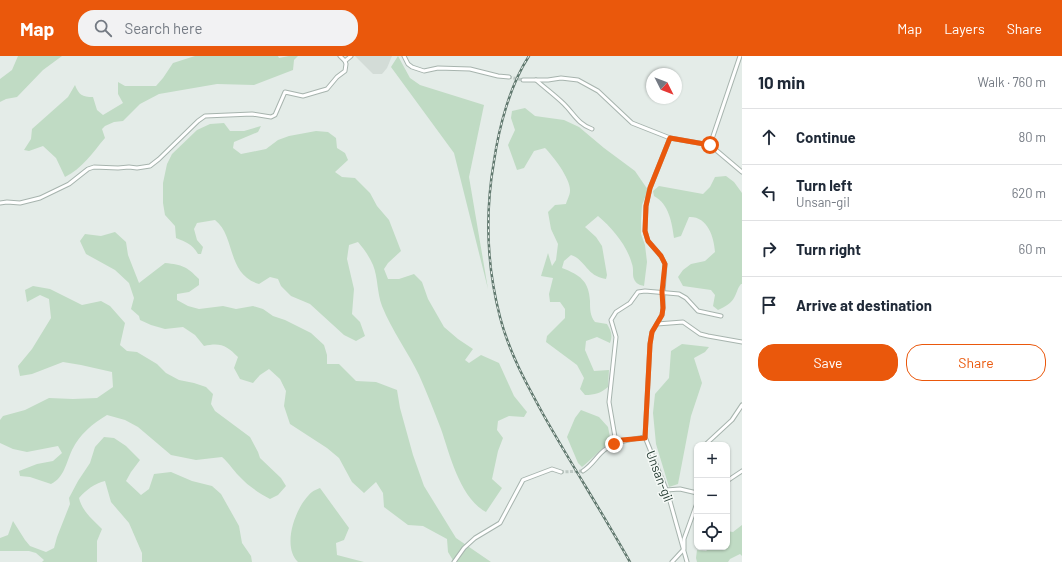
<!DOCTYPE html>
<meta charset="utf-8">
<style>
body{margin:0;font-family:Barlow,sans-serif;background:#f2f2f3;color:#1f2937}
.controls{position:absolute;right:12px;bottom:12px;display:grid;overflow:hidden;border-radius:8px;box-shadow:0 1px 3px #0004}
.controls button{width:36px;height:36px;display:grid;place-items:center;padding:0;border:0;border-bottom:1px solid #e0e1e3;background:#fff;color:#1f2937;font:20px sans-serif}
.compass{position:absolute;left:646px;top:12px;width:36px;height:36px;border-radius:50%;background:#fff;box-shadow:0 1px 3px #0004;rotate:132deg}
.stop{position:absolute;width:12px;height:12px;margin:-9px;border:3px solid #ea580c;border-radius:50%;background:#fff}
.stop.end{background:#ea580c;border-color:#fff;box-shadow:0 1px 4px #0008}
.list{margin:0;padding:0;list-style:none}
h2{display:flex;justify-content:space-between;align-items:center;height:52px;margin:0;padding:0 16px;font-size:17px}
h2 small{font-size:13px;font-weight:400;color:#747a83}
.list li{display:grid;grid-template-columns:26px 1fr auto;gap:12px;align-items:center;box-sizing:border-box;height:56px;padding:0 16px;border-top:1px solid #e0e1e3}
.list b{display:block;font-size:15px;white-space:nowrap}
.list p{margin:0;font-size:13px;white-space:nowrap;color:#747a83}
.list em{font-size:13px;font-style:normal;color:#747a83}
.actions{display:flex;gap:8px;padding:12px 16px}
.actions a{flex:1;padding:9px 0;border:1px solid #ea580c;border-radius:16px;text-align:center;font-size:14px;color:#ea580c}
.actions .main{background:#ea580c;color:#fff}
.icon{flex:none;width:22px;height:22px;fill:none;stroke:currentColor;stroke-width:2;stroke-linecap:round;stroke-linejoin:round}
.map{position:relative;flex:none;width:742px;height:506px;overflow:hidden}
header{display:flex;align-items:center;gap:24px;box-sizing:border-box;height:56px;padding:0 20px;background:#ea580c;color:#fff}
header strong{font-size:19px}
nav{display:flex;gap:22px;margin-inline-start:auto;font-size:14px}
.search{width:280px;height:36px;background:#f2f2f3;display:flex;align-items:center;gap:10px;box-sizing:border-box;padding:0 14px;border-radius:16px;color:#747a83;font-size:15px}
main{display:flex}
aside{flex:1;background:#fff}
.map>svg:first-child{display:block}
.built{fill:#d3dcd7}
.green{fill:#c0dbc4}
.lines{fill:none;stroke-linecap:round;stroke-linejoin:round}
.street-tunnel{stroke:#bec9c4;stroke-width:3;stroke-dasharray:3 1.5;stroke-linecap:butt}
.street-casing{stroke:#a7b4ae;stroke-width:5}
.street{stroke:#fff;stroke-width:3}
.rail-casing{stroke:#60786e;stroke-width:2.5}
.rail{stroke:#f5f9f6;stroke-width:1;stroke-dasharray:3;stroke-linecap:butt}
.route{stroke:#ea580c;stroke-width:5}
.labels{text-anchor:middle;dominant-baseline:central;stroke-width:3;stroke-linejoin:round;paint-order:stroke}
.street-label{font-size:13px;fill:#253c33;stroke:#f5f9f6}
</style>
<header>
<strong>Map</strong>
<div class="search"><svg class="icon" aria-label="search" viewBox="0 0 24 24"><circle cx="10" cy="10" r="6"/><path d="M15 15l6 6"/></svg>Search here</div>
<nav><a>Map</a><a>Layers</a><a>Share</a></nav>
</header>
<main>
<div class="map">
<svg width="742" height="506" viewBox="0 0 742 506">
<rect width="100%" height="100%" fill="#e4ece8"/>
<polygon class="built" points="355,0 392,0 387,12 382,18 373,18"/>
<g class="green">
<polygon points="18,0 62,0 43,14 17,41 6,43 0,46 0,23 12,14"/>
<path d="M195,0H278L279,2L289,0H298L294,4L293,14L254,29L217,28L159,38L140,48L123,65L114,66L105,70L102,73L105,82C93,96 82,113 65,121L56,102L43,90L29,95L24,94L31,83L32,73L68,41L75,29C79,39 82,41 93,41L97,54L103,59L123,47L118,38V26L125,30H156L163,22L173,7Z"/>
<polygon points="398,0 410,22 420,29 484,49 469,121 488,233 454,97 391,11"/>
<path d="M525,52L535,60L564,64L579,71L604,92L635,115L648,134L642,149L641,164V178L645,189L647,206L644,230C640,229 636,228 634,223C632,219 634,213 632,208C627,189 612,172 598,160L585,171L596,181L602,190L607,219L606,223C586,220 586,204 571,199L564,205L562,212C580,219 589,225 590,245C590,253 590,260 595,266L607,268C611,275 613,279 610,287L597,281L586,285L585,294L594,315L609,314L608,331C601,337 595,339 585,339L580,333L584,322L577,309L546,286L547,280L565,262V253L560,246H550L549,238L553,222L541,220L548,197L552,210L556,204L558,188L551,173L548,156L555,149L566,148C567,144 570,139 570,135C571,123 553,100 545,92L534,95L524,112L517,114L508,89L515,74L511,62L512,55Z"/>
<path d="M224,67L230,75H244L261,70L258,76L234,86L233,92L241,98L266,93L278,84L289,80L316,75L328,76L336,82L337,92L345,97L348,104L335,116L342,121L355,122L370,137L377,150L389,164L401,195L388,207L384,213L388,223H399L414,218L422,226L428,243L444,271L458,283L473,293L465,304L469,307L481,299L499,307L514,340L527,356L524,361L509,360L498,365L497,374L503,382L498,395L492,423L502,432L486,456C460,442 450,399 441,373C434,355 427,337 419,319C408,296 392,275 382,250C377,237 378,221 373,209C369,200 364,193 358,186L349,189L347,203L354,233L352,258L360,266L365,280L356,285L344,279L310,248L291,240L281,230L278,223L270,221L259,228C226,218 236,180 215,164L197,167L194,173L197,184L203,191L201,198H198C192,188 186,186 176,182L175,170L165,159L163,147V127L167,108L172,98L197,74L210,68Z"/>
<path d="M726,120L734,126L742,137V228H741C737,233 738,234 735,240C732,247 725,251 718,254L713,250L715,239L711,234L683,230L678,221L683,214L691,208L705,205L715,196C714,180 707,160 689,161L681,180L674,182C672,167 669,148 654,140L653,135L659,130L703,138L710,131L715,121Z"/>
<path d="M115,176L126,186L128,199L139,227L165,207C183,209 186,210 199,223V229L189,236L177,238V244L188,250L199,253L223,250L236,253L253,250L263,253L273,260L285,264L311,277L324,289L327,299V308H339L356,325L376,326L397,334L400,352L413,399L424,430L456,482L491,506H454L448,496L447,483L423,470L408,469L384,451L383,437L376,426L364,437L352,426L339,402L327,392L290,368L284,350L286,335L280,323L269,313L260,319L253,327L240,323L234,312L238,301C227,290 221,286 204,290L195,279L183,271L165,273L151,269L140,264L139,260L131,253L134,242L129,227L115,214L86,198L80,185L85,178L101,180Z"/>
<path d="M33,230L50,233L82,249L101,245L110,250L125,267L120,289L127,295L137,296L157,308L166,317L179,324L194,327L206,331L213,338L211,348L215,355L250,381L258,396L260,402L281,422L286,430L278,439L270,443C259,437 248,430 239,420C233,414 229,407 222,401L196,404L171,399L138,371L125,364L107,359C92,368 80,378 72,394C66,407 64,422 51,428L30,421L20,420L19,415L37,408L53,405L62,397L58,390L27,396L13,393L0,387V364L3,360L25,354L49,342L73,343L97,342L113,331L112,316L81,309L63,306L32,318L20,320L18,310L32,293L51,262L49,243L40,239L27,246L25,234Z"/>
<polygon points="682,288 709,291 705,296 694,302 702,327 691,360 678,428 669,431 656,388 653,357 655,338 669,322 671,295"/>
<path d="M581,354L599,361L608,371L611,386C600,393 592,403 582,411L578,407L567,381L575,362Z"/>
<path d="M104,381L114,382L126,390L140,404L131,416L126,425L141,439L149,433L154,418L171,416L192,425L212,430L221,438L239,470L242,487L251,500L252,506H142V497L129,467L111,446L105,425C95,427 86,434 79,442C82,455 93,464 102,473L97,485V506H42L44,504L36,497L29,495H0V482L8,479L13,465L25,484L30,490L46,496L54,492L57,481L70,448L69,442L78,425L90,407L95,391Z"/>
<path d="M320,432L349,472L344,484L336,487L337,499L364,506H298C281,490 296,449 312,436C314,434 318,433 320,432Z"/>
<polygon points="742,469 742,500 740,498 730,503 728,506 697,506 696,502 697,494 706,495 711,491 727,491 727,475 733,476"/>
</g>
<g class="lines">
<g class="street-tunnel">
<polyline points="509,21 523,24"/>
<polyline points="561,416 583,415"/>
</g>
<defs>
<g id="street">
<polyline points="340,0 345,5"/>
<polyline points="404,0 408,8 412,11 424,15 438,12 470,13 498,20 509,21"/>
<polyline points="523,24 548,24 561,22 578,24 598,35 632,67 670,82 710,89 740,0"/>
<path d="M536,24C545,32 556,40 564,48C574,58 578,68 592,73"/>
<polyline points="670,82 650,132 646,150 645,175 648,185 661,200 665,208 663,236 663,252 662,259 652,276 650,288 645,381 668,438 687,506"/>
<polyline points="710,89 742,116"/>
<polyline points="0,147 7,146 20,147 40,142 69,128 88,113 94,111 118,112 129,111 137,112 150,110 159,103 198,65 205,60 252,58 271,61 275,59 285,36 303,40 320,35 327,33 337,21 345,15 346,8 345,5 351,0"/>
<polyline points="657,268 683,266 700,278 708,280 742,286"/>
<polyline points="616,387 609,346 616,281 611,264 616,256 630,247 638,236 645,235 679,238 686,242 698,255 721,260"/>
<polyline points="705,389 732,364 742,349"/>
<path d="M583,415C591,410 595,403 601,397C613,385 629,384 645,381"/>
<polyline points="727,425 742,415"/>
<polyline points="666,434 680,433 697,437"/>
<polyline points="454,506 464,492 475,482 500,467 523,424 552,413 561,416"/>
<polyline points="672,506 684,493 684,483 697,447"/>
</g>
</defs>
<use href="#street" class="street-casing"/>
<use href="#street" class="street"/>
<defs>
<path id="rail" d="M529,0C510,29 499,71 494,105C485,157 487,211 500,261C509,296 526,327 543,358C571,408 602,456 630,506"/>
</defs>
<use href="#rail" class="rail-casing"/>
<use href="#rail" class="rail"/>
</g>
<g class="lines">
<polyline class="route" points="614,388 622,384 645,382 650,288 652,276 662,259 663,252 662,236 665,208 661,200 648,185 645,175 646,150 650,132 670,82 710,89"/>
</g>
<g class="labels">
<g class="street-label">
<text transform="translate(660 420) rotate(69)">Unsan-gil</text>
</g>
</g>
</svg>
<div class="controls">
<button>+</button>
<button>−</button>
<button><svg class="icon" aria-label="locate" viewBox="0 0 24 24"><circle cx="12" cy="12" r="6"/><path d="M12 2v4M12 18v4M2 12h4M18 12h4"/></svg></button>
</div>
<svg class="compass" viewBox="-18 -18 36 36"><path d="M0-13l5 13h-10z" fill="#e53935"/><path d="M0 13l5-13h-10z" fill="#747a83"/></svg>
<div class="stop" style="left:710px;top:89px"></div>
<div class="stop end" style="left:614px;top:388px"></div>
</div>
<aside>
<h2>10 min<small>Walk · 760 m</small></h2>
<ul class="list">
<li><svg class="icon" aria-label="ahead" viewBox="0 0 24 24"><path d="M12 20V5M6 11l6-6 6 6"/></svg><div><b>Continue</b></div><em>80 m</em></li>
<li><svg class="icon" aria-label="left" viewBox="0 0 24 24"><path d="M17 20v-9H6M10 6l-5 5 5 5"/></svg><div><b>Turn left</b><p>Unsan-gil</p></div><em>620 m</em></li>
<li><svg class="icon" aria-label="right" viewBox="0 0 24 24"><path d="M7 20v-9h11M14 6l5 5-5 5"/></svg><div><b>Turn right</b></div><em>60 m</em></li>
<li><svg class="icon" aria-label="arrive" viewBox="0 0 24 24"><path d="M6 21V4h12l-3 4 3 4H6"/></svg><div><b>Arrive at destination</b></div></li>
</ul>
<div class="actions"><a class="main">Save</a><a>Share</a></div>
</aside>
</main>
